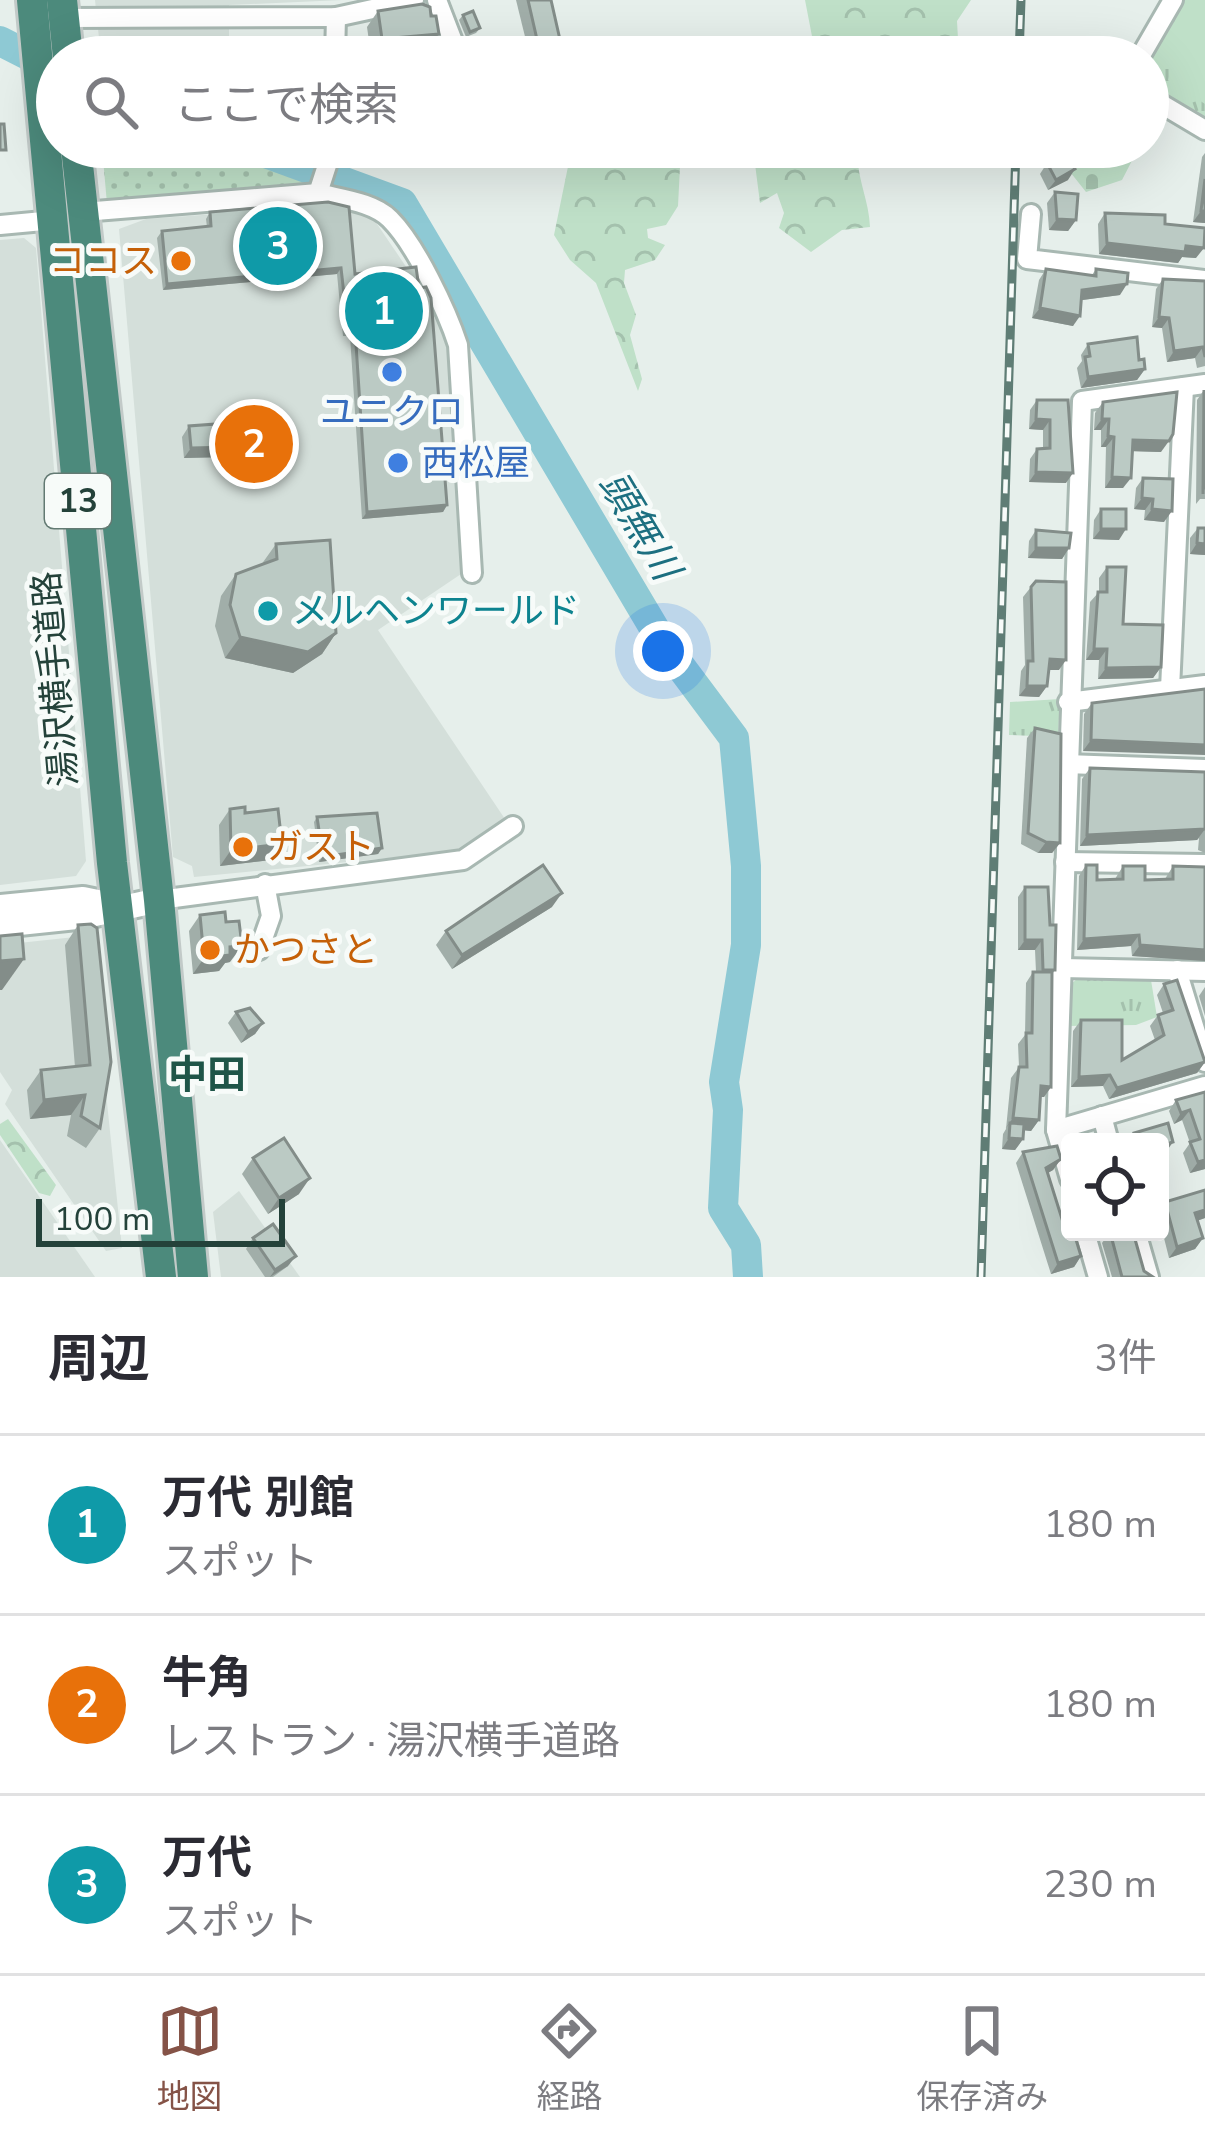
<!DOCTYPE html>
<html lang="ja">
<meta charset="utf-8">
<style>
body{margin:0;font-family:"Nunito Sans","Noto Sans JP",sans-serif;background:#f2f2f3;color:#2b2b33}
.controls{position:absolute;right:36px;bottom:36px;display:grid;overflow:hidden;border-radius:12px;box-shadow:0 12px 48px #0002}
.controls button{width:108px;height:108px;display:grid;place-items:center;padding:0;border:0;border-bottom:3px solid #e1e1e2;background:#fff;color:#2b2b33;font:60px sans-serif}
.scale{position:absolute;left:36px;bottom:30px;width:249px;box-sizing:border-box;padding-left:12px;border:6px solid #24423a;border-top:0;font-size:33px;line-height:42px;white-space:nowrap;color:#24423a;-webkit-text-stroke:9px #f7fbf9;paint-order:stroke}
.you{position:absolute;left:663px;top:651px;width:42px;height:42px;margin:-30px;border:9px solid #fff;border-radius:50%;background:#1a73e8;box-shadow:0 0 0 18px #1a73e833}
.badge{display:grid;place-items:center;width:78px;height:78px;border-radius:50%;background:#855347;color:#fff;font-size:39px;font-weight:700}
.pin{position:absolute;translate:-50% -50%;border:6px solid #fff;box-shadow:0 3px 12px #0006}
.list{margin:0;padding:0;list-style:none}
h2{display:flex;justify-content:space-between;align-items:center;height:156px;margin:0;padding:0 48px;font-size:51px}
h2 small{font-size:39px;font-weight:400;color:#7c7c81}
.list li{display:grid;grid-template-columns:78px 1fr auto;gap:36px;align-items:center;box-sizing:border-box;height:180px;padding:0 48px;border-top:3px solid #e1e1e2}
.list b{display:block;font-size:45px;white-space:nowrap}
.list p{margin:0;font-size:39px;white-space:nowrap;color:#7c7c81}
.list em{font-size:39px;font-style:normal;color:#7c7c81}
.icon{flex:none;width:66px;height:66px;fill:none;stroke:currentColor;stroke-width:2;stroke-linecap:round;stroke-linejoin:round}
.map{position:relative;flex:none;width:1205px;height:1277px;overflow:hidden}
.search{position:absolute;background:#fff;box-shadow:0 12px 48px #0002;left:36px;right:36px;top:36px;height:132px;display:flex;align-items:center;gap:30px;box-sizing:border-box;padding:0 42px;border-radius:66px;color:#7c7c81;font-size:45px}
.sheet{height:696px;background:#fff}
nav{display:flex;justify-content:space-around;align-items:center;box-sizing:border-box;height:168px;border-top:3px solid #e1e1e2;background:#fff;font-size:33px;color:#7c7c81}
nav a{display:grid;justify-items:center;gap:6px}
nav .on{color:#855347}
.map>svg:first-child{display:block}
.built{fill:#d4dfda}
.grass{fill:url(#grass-dots)}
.forest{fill:url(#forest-crowns)}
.cemetery{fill:url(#cemetery-stones)}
.park{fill:url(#park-tufts)}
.garden{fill:#bfe0c8}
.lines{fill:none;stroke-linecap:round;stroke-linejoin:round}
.river{stroke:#8ec9d4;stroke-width:30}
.minor-casing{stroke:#a8b8b2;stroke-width:24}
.tertiary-casing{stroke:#a8b8b2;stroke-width:30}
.trunk-casing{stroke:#c2cac8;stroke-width:36}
.minor{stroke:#fff;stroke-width:18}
.tertiary{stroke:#fff;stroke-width:24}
.trunk{stroke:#4c8a7c;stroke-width:30}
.rail-casing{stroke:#5f7d75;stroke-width:9}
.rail{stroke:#f7fbf9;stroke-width:4.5;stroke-dasharray:14;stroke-linecap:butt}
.wall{fill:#a1aea9}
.shaded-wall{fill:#838d89}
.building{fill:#bbcac4;stroke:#838d89;stroke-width:3}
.food-dot{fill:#e8710a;stroke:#f7fbf9;stroke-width:4.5}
.shop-dot{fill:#3f7fe0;stroke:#f7fbf9;stroke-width:4.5}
.culture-dot{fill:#0f9aa8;stroke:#f7fbf9;stroke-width:4.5}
.labels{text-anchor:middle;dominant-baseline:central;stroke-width:10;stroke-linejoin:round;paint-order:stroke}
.shield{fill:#f7fbf9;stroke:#637a73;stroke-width:3}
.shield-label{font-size:33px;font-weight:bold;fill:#24423a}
.food-label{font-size:36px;fill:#c56008;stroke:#f7fbf9;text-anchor:start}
.shop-label{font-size:36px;fill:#366cbe;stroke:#f7fbf9}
.culture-label{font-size:36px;fill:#0d838f;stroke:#f7fbf9;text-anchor:start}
.street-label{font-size:36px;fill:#24423a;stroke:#f7fbf9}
.water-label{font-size:39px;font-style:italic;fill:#1c6f80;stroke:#f7fbf9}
.neighbourhood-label{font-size:39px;font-weight:bold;fill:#1f5548;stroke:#f7fbf9}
</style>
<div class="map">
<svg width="1205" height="1277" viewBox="0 0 1205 1277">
<defs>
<pattern id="grass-dots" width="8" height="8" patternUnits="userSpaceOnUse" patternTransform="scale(3)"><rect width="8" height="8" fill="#bfe0c8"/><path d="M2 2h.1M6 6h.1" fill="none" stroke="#a4c1ad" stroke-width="1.8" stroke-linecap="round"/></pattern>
<pattern id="forest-crowns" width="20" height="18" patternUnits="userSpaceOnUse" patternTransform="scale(3)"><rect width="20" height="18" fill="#bfe0c8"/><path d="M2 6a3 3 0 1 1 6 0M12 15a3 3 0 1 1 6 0" fill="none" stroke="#a4c1ad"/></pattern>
<pattern id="cemetery-stones" width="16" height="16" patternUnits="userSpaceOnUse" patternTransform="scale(3)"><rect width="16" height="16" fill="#bfe0c8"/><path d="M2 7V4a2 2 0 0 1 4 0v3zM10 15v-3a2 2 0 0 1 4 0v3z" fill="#a4c1ad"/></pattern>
<pattern id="park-tufts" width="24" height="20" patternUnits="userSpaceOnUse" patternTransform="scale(3)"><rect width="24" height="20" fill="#bfe0c8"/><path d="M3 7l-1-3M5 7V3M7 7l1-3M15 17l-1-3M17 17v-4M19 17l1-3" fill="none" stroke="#a4c1ad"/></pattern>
</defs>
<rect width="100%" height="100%" fill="#e6efeb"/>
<g class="built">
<polygon points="95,0 342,0 229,5 229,57 101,57"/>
<polygon points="347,205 373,218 449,330 467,570 378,630 505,819 460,851 194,877 192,866 173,857 119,229 146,219"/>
<polygon points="24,238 36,248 86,861 76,876 0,885 0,240"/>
<polygon points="75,937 91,947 122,1248 106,1251 5,1104 12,1090 0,1072 0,945"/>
<polygon points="0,1140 95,1277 0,1277"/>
<polygon points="239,1191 300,1277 221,1277 213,1212"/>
</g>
<polygon class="grass" points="102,147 222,147 310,179 310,187 107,204"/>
<g class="forest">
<polygon points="805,0 971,0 957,21 959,57 816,57"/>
<polygon points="572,147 681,147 678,206 666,225 647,229 648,238 665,245 655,260 625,270 624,283 636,315 630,335 642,379 638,391 596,283 570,260 554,235"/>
<path d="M777,147H858C855,176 869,198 870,227L842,230L811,252L779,228L784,213L777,193L760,203L755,164Z"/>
<polygon points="8,1119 56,1185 50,1196 39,1193 0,1135 0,1124"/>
</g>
<polygon class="cemetery" points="1048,147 1139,147 1122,180 1086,192 1063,163 1041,160"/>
<g class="park">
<polygon points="1178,0 1205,0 1205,123 1148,91 1148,57"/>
<polygon points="1060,699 1058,737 1009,735 1010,702"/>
<polygon points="1079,977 1151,980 1157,1017 1136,1025 1068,1026 1069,986"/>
</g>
<polygon class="garden" points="1194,0 1205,0 1205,104 1168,80"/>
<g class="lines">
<g class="river">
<polyline points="0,41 57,70"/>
<polyline points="249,147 402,203 663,643 734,738 746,866 746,945 724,1082 728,1110 723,1208 746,1245 748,1277"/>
</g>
<defs>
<g id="minor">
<polyline points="437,0 459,57"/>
<polyline points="64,18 336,17 414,0"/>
<polyline points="335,57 336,17"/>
<polyline points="1140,57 1173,0"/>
<polyline points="1148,96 1205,130"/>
<path d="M318,193C341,199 373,202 390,219C416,245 447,311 458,345L472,573"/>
<polyline points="83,212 318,193 333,147"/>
<polyline points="1031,214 1027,259 1205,280"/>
<polyline points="0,225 54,220"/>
<polyline points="1170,689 1184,387"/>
<polyline points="1068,702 1205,685"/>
<polyline points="1066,764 1205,769"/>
<polyline points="1065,862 1205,864"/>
<polyline points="159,900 463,860 513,826"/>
<polyline points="259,950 271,916 265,884"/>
<polyline points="1062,968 1205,971"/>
<polyline points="1177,970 1205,1062"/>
<polyline points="1102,1116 1109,1142"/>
<polyline points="1056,1130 1205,1086"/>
<polyline points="1070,1179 1056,1130 1082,401 1205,384"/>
<polyline points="1085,1232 1098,1277"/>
<polyline points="1136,1232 1149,1277"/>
</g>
<g id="tertiary">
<polyline points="0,907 83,899 117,906"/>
<polyline points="0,925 86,916 159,900"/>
</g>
<g id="trunk">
<polyline points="32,0 112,863 161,1277"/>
<polyline points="62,0 68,57"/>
<polyline points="76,147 159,900 193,1277"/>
</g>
</defs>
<use href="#minor" class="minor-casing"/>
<use href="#tertiary" class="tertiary-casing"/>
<use href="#trunk" class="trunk-casing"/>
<use href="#minor" class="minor"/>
<use href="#tertiary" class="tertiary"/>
<use href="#trunk" class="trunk"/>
<defs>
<g id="rail">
<polyline points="1019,57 1021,0"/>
<polyline points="981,1277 1016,147"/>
</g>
</defs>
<use href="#rail" class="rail-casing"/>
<use href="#rail" class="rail"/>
</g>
<g class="wall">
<polygon points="516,0 551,0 563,53 559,57 530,57"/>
<polygon points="378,11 428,50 373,55 373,57 349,57 356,43 369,41 367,27"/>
<polygon points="463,15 480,28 476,33 466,37 459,20"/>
<polygon points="258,41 340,57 246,57"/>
<polygon points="1205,153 1205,223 1193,222 1202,157"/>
<polygon points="1047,163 1068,180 1048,190 1040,174"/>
<polygon points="1055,192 1076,220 1068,231 1049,230 1047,203"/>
<polygon points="210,212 355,274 447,505 443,512 362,519 350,336 343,336 337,274 163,290 157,238 162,231 207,227 206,219"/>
<polygon points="1105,213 1165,224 1196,258 1182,257 1178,263 1099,254 1098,224"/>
<polygon points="1046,269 1092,275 1096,269 1120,295 1082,300 1073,326 1032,318 1039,280"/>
<polygon points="1163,279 1205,281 1205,366 1197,368 1195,358 1167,362 1162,328 1152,327 1156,289"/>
<polygon points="1088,344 1139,360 1145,369 1137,380 1081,388 1077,368 1082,361 1081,355"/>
<polygon points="1204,390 1205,499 1200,499 1196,504 1197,400"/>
<polygon points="1037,400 1068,400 1066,483 1029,482 1030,459 1037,449 1043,449 1043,430 1029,429 1030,410"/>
<polygon points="1103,402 1161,452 1133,451 1123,488 1105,488 1106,447 1101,447 1101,430 1094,430 1095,413"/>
<polygon points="243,417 279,446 272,456 184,458 182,437 189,426 239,423"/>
<polygon points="1143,478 1164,522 1144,520 1145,510 1134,509 1136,488"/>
<polygon points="1101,509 1119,540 1093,539 1094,520"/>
<polygon points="1198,528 1205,555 1190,554 1190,538"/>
<polygon points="1036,530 1069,548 1062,559 1028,558 1029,541"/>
<polygon points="276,544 336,633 322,654 293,673 225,658 215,626 221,596 236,574 261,565"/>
<polygon points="1107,567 1123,624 1161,667 1153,678 1098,679 1099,660 1086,660 1090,602 1099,592 1099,578"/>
<polygon points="1031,587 1059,670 1049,670 1047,686 1039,697 1019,696 1021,671 1025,665 1023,597"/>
<polygon points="1205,689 1083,751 1084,714 1092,703"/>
<polygon points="1035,728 1060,843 1052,853 1038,853 1021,844 1027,738"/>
<polygon points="1090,768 1205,772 1205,853 1198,850 1199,838 1197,840 1080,846 1082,779"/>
<polygon points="230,809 245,813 271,860 220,866 219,825"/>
<polygon points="317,817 382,848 378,854 319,862 314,822"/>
<polygon points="1086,865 1097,880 1115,879 1123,866 1145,880 1165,879 1173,866 1205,867 1205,961 1132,956 1131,946 1077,950 1079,876"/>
<polygon points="1025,887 1050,925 1055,970 1052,974 1051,1087 1044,1097 1040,1097 1039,1120 1031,1131 1023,1130 1023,1139 1015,1150 1002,1149 1003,1134 1006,1129 1011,1078 1019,1067 1018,1044 1025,1035 1026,983 1033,972 1036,972 1035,950 1018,950 1018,897"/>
<polygon points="552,907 452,969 436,945 446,931"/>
<polygon points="200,915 226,922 230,962 225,963 219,971 193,974 189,931"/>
<polygon points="78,925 100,1128 86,1148 67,1136 71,1115 30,1119 27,1090 41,1070 75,1067 65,945"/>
<polygon points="1164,984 1205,1062 1197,1073 1109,1099 1103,1086 1071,1087 1073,1031 1081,1020 1122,1060 1155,1040 1150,1026 1158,1015 1163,1013 1157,995"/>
<polygon points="1205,987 1205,1016 1199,996"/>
<polygon points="236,1012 263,1023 255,1034 241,1043 228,1023"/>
<polygon points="1205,1092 1205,1169 1190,1173 1183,1153 1190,1143 1182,1120 1174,1124 1169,1111 1176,1100"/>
<polygon points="1023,1152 1061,1159 1053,1170 1047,1173 1067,1235 1081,1256 1074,1267 1051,1274 1016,1163"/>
<polygon points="253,1158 299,1194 268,1214 242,1174"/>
<polygon points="1205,1190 1205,1218 1197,1221 1203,1238 1195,1249 1169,1258 1160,1222 1160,1210 1165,1202"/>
<polygon points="1110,1232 1144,1271 1153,1277 1112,1277 1102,1243"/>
<polygon points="253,1238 288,1266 273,1277 265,1277 246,1249"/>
</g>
<g class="shaded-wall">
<polygon points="439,34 428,50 371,55 382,39"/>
<polygon points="1075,169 1068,180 1048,190 1056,180"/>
<polygon points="1201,211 1205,211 1205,223 1193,222"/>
<polygon points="1057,219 1076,220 1068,231 1049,230"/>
<polygon points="1107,243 1186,246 1204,248 1196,258 1182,257 1178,263 1099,254"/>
<polygon points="341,268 337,274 163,290 167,284"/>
<polygon points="1127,284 1120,295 1075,301 1082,290"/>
<polygon points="1040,308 1080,316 1073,326 1032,318"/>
<polygon points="1159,317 1169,318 1162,328 1152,327"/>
<polygon points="1203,347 1195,358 1167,362 1174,351"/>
<polygon points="1145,369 1137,380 1081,388 1088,377"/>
<polygon points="1036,419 1050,420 1043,430 1029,429"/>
<polygon points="1102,419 1109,419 1101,430 1094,430"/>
<polygon points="1108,436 1114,437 1106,447 1101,447"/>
<polygon points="1133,440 1169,441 1161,452 1126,451"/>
<polygon points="279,446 272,456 184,458 191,448"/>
<polygon points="1036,472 1073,473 1066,483 1029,482"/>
<polygon points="1112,477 1131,478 1123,488 1105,488"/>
<polygon points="1142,498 1153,499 1145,510 1134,509"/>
<polygon points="447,505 443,512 362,519 367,512"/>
<polygon points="1152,509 1172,511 1164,522 1144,520"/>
<polygon points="1101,529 1126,529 1119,540 1093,539"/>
<polygon points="1197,543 1205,544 1205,555 1190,554"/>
<polygon points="1036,548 1069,548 1062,559 1028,558"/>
<polygon points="336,633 322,654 293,673 225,658 240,637"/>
<polygon points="1094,649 1107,649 1099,660 1086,660"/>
<polygon points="1050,659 1066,660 1059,670 1043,670"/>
<polygon points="1161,667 1153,678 1098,679 1106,668"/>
<polygon points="1027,686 1047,686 1039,697 1019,696"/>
<polygon points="1091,740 1205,745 1205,755 1083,751"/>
<polygon points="1205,829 1197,840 1080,846 1087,835"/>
<polygon points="1046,842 1060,843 1052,853 1038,853"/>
<polygon points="282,844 271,860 220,866 231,850"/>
<polygon points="382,848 378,854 319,862 323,857"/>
<polygon points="562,893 552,907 452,969 462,955"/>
<polygon points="1139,935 1131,946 1077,950 1084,939"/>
<polygon points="1025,940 1042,940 1035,950 1018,950"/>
<polygon points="1140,945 1205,950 1205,961 1132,956"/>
<polygon points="242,946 230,962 225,963 219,971 193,974 204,958 230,947"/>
<polygon points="24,959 2,990 0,990 0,961"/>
<polygon points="263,1023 255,1034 241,1043 248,1032"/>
<polygon points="1205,1062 1197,1073 1109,1099 1117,1088"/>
<polygon points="1110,1075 1103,1086 1071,1087 1079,1077"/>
<polygon points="1041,1086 1051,1087 1044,1097 1033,1097"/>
<polygon points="85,1095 71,1115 30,1119 44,1100"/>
<polygon points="1190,1110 1182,1120 1174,1124 1181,1113"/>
<polygon points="1013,1118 1039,1120 1031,1131 1010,1129 1010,1123 1005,1129"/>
<polygon points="1009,1138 1023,1139 1015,1150 1002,1149"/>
<polygon points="1173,1142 1166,1152 1160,1154 1160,1146"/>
<polygon points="1061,1159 1053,1170 1038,1179 1046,1168"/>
<polygon points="1205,1160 1205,1169 1190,1173 1198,1162"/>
<polygon points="310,1178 299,1194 268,1214 279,1198"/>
<polygon points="1205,1210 1205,1218 1187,1224 1195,1213"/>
<polygon points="1203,1238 1195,1249 1169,1258 1177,1247"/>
<polygon points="296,1256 288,1266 270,1277 275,1270"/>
<polygon points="1081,1256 1074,1267 1051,1274 1058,1263"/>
</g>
<g class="building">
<polygon points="528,0 551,0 563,53 541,57"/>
<polygon points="422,4 430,7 431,16 436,16 439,34 382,39 378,11"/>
<polygon points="473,11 480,28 470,32 463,15"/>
<polygon points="258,41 339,45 340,57 258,57"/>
<polygon points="371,41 373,57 356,57 356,43"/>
<polygon points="0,124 4,124 6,150 0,150"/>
<polygon points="1067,153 1075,169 1056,180 1047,163"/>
<polygon points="1205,179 1205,211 1201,211"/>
<polygon points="1055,192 1078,194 1076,220 1057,219"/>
<polygon points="328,202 349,207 355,274 416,267 419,288 426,287 431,298 447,505 367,512 355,329 348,330 341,268 167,284 162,231 211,226 210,212"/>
<polygon points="1105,213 1165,215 1165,224 1205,228 1204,248 1186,246 1185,252 1107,243"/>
<polygon points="1046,269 1096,276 1096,269 1128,273 1127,284 1082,290 1080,316 1040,308"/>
<polygon points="1163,279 1205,281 1205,357 1203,347 1174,351 1169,318 1159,317"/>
<polygon points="1137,337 1139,360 1144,359 1145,369 1088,377 1085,357 1090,356 1088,344"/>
<polygon points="1204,390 1205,488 1203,488 1203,494"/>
<polygon points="1177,392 1173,434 1169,441 1133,440 1131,478 1112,477 1114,437 1108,436 1109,419 1102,419 1103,402"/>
<polygon points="1037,400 1068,400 1073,473 1036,472 1037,449 1050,448 1050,420 1036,419"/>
<polygon points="243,417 277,419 279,446 191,448 189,426 243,422"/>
<polygon points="1143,478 1173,479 1172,511 1152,509 1153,499 1142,498"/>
<rect x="1101" y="509" width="25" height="20"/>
<polygon points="1198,528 1205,528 1205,544 1197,543"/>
<polygon points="1036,530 1071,533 1069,548 1036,548"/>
<polygon points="330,540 336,633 308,652 240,637 230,605 236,574 277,559 276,544"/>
<polygon points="1107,567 1126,567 1123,624 1163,625 1161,667 1106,668 1107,649 1094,649 1098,592 1107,592"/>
<polygon points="1036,581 1066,582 1066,660 1050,659 1047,686 1027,686 1028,661 1033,661 1031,587"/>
<polygon points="1205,689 1205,745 1091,740 1092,703"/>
<polygon points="1035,728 1061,734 1060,843 1046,842 1028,833"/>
<polygon points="1090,768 1205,772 1205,829 1087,835"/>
<polygon points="245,807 245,813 278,809 282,844 231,850 230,809"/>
<polygon points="377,813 382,848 323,857 317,817"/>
<polygon points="543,865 562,893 462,955 446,931"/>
<polygon points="1086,865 1097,865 1097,880 1123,879 1123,866 1145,866 1145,880 1173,879 1173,866 1205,867 1205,950 1140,945 1139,935 1084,939"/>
<polygon points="1025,887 1048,887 1050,925 1056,925 1055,970 1043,970 1042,940 1025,940"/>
<polygon points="225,912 226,922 239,921 242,946 230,947 230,955 204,958 200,915"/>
<polygon points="91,924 97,928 111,1062 100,1128 81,1116 85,1095 44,1100 41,1070 90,1065 78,925"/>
<polygon points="22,934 24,959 0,961 0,936"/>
<polygon points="1033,972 1052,972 1051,1087 1041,1086 1039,1120 1013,1118 1019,1067 1027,1067 1026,1033 1032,1033"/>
<polygon points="1177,980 1205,1062 1117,1088 1110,1075 1079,1077 1081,1020 1122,1020 1122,1060 1164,1035 1158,1015 1173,1010 1164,984"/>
<polygon points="250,1008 263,1023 248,1032 236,1012"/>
<polygon points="1205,1092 1205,1160 1198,1162 1190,1142 1200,1139 1190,1110 1181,1113 1176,1100"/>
<polygon points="1010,1123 1024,1124 1023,1139 1009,1138"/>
<polygon points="1168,1123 1173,1142 1160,1146 1160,1142 1137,1142 1134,1133"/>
<polygon points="284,1138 310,1178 279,1198 253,1158"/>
<polygon points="1057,1146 1061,1159 1046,1168 1067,1235 1074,1233 1081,1256 1058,1263 1023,1152"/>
<polygon points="1205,1190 1205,1210 1195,1213 1203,1238 1177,1247 1165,1202"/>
<polygon points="273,1224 296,1256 275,1270 253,1238"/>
<polygon points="1110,1232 1133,1232 1144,1271 1153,1277 1122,1277"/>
</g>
<g class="food-dot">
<circle cx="181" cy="261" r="12"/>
<circle cx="243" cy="847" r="12"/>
<circle cx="210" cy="950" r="12"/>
</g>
<g class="shop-dot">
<circle cx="392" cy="372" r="12"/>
<circle cx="398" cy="463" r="12"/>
</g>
<circle class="culture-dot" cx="268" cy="611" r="12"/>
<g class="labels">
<rect class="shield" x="45" y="474" width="66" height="54" rx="9"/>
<g class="shield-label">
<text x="78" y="501">13</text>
</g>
<g class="food-label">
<text x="157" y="261" text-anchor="end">ココス</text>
<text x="267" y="847">ガスト</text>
<text x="234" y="950">かつさと</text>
</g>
<g class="shop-label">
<text x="392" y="412">ユニクロ</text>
<text x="422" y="463" text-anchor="start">西松屋</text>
</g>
<g class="culture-label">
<text x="292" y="611">メルヘンワールド</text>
</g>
<g class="street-label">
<text transform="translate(56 679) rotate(-95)">湯沢横手道路</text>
</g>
<g class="water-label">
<text transform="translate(639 526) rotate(59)">頭無川</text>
</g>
<g class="neighbourhood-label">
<text x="207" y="1075">中田</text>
</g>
</g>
</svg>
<div class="controls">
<button><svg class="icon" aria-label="locate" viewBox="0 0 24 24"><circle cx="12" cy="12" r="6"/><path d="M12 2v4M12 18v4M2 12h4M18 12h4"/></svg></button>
</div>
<div class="scale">100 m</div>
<div class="you"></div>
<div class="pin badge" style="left:384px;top:311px;background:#0f9aa8">1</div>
<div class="pin badge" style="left:254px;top:444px;background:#e8710a">2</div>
<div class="pin badge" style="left:278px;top:246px;background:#0f9aa8">3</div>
<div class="search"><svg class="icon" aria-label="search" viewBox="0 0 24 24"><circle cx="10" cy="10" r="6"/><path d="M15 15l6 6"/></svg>ここで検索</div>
</div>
<section class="sheet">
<h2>周辺<small>3件</small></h2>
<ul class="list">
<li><span class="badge" style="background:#0f9aa8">1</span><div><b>万代 別館</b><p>スポット</p></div><em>180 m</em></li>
<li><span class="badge" style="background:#e8710a">2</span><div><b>牛角</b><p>レストラン · 湯沢横手道路</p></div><em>180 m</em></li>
<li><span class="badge" style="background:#0f9aa8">3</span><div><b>万代</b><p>スポット</p></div><em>230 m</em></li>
</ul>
</section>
<nav>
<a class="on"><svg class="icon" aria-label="map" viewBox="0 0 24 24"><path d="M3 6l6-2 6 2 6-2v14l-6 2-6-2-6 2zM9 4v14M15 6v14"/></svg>地図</a>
<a><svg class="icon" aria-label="directions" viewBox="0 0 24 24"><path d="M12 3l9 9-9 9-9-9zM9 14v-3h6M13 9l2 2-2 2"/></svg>経路</a>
<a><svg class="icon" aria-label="saved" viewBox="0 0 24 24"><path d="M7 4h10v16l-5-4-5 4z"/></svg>保存済み</a>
</nav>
